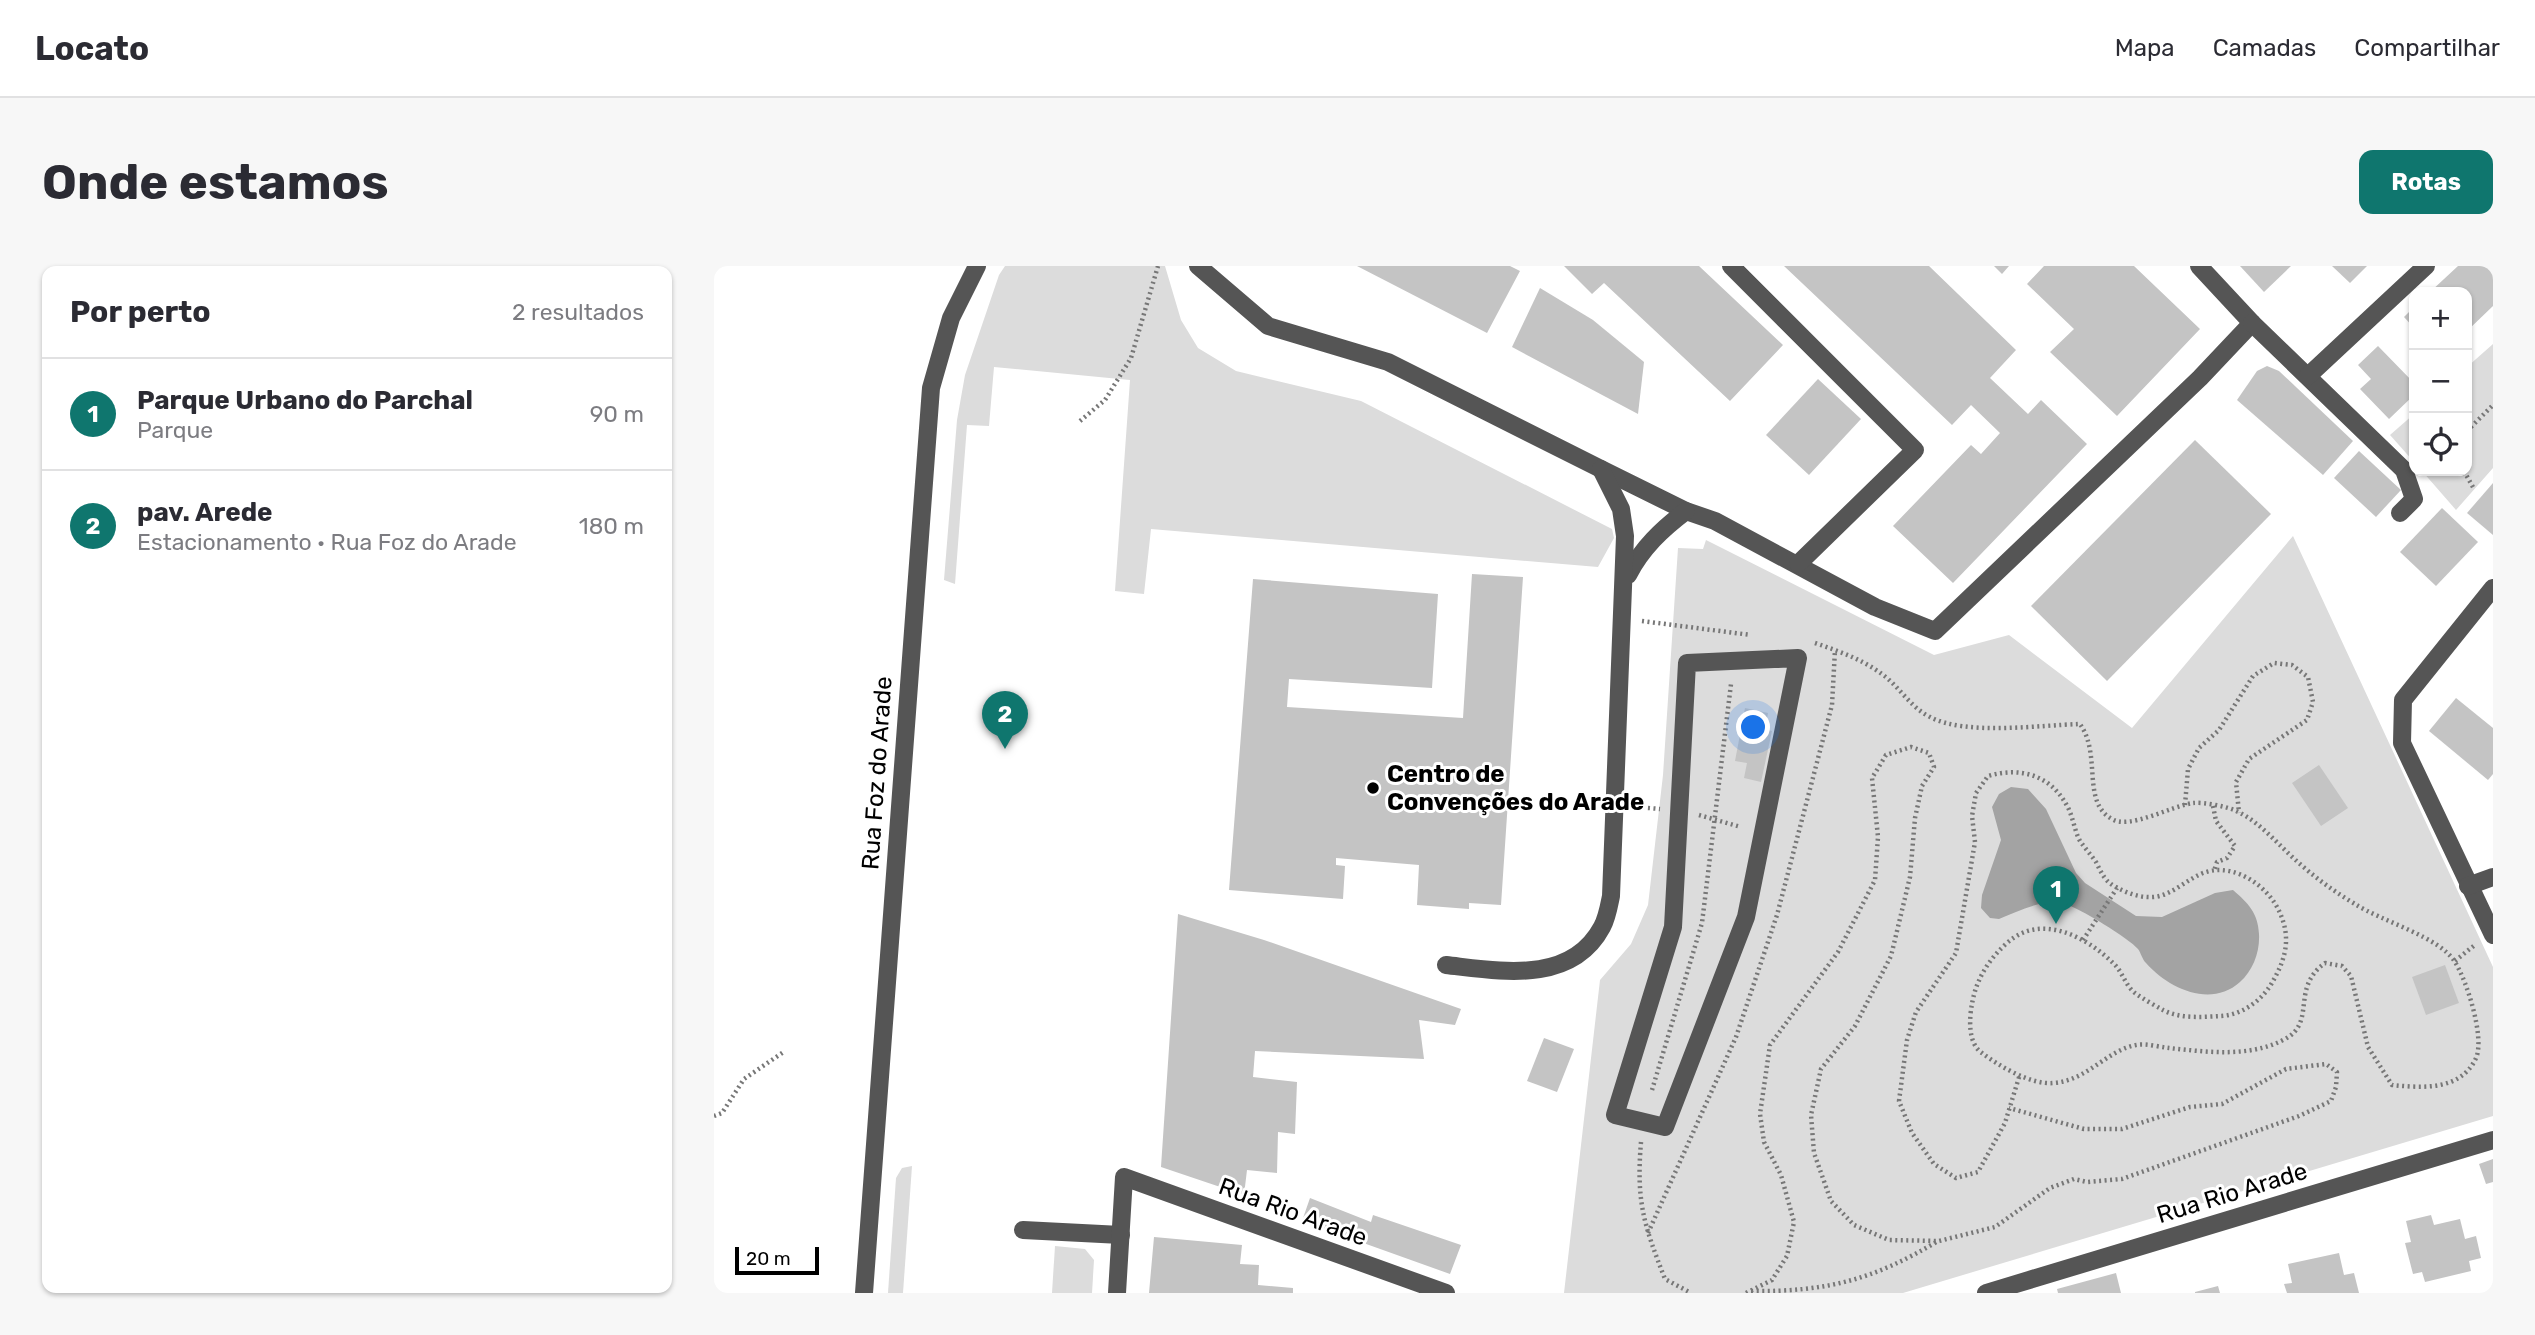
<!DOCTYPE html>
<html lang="pt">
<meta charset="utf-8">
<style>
body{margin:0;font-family:Rubik,sans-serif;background:#f7f7f7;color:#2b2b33}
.controls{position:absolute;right:21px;top:21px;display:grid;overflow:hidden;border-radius:14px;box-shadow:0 2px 5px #0004}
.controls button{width:63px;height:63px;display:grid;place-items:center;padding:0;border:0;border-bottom:2px solid #e1e1e2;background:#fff;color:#2b2b33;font:35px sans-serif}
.scale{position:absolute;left:21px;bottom:18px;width:84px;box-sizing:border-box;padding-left:7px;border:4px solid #000;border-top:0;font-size:19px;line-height:24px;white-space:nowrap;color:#000;-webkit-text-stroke:5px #fff;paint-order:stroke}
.you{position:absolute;left:1040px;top:462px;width:24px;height:24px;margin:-18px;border:5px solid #fff;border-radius:50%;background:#1a73e8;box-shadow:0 0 0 10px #1a73e833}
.badge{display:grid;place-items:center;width:46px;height:46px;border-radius:50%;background:#0f766e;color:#fff;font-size:23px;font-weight:700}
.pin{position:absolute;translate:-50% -58px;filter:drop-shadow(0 2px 4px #0008)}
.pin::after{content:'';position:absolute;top:37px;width:24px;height:21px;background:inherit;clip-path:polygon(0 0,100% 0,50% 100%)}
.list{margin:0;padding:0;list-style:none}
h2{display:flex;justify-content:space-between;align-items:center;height:91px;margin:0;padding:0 28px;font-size:30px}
h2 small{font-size:23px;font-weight:400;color:#7c7c81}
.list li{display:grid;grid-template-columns:46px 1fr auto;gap:21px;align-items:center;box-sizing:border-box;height:112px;padding:0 28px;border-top:2px solid #e1e1e2}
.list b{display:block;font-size:26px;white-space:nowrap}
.list p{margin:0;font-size:23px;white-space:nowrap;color:#7c7c81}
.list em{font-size:23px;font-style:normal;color:#7c7c81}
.icon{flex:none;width:38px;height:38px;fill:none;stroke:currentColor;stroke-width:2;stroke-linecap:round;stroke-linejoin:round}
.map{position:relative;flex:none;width:1779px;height:1027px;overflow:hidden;border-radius:14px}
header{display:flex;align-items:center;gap:42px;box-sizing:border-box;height:98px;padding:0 35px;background:#fff;border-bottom:2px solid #e1e1e2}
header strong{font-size:33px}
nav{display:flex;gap:38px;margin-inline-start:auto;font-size:24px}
.intro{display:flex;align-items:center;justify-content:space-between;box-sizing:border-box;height:168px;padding:0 42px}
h1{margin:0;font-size:49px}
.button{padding:18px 32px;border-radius:14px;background:#0f766e;color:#fff;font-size:24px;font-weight:700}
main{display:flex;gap:42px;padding:0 42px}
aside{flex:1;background:#fff;border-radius:14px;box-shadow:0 2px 5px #0004}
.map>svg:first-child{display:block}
.green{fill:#dcdcdc}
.water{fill:#a3a3a3}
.building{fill:#c4c4c4}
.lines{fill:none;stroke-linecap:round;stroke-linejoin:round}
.path{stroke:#777;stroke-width:4.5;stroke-dasharray:2 3.5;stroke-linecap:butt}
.minor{stroke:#555;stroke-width:18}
.poi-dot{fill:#000;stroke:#fff;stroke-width:2.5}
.labels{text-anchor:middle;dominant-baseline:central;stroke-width:6;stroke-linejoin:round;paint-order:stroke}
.street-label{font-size:24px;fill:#000;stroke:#fff}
.poi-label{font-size:24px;font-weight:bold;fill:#000;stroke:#fff;text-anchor:start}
</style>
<header>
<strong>Locato</strong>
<nav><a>Mapa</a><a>Camadas</a><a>Compartilhar</a></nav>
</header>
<div class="intro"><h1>Onde estamos</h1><a class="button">Rotas</a></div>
<main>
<aside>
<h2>Por perto<small>2 resultados</small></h2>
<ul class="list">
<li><span class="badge">1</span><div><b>Parque Urbano do Parchal</b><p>Parque</p></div><em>90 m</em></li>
<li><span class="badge">2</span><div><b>pav. Arede</b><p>Estacionamento · Rua Foz do Arade</p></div><em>180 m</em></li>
</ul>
</aside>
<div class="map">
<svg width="1779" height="1027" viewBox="0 0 1779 1027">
<rect width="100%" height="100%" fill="#fff"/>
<g class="green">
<polygon points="291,0 451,0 467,54 484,82 522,105 647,135 898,263 900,272 884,301 437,263 430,328 401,325 416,114 280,101 275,160 253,159 241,318 230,314 243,154 251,109 285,9"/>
<polygon points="1779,78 1779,202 1742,244 1708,205 1753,205 1753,101"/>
<polygon points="1700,148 1700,196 1676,169"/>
<polygon points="1579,270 1779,701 1779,850 1189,1027 850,1027 886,714 917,678 934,639 949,509 964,282 989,283 992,274 1220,389 1295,369 1418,462"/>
<polygon points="198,900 189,1027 174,1027 182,912 188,902"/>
<polygon points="341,980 371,983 380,994 378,1027 338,1027"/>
</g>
<path class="water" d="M1297,521L1314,523L1332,543L1362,607L1371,617L1422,650L1448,651L1501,627L1519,624C1534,637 1544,647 1545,668C1546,686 1539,704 1526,716C1497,742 1455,723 1432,697C1428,693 1427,687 1424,683C1416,673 1364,641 1351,638C1329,632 1305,645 1285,653L1276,652L1267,642L1268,629L1287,574L1278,541L1285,528Z"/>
<g class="building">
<polygon points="643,0 796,0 806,5 773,67"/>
<polygon points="850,0 985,0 1069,79 1016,135 890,17 878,28"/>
<polygon points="1070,0 1215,0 1302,84 1276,112 1314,148 1327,134 1373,178 1239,317 1179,260 1257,179 1267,188 1286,167 1257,139 1238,159"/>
<polygon points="1280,0 1295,0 1288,8"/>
<polygon points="1330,0 1420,0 1486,63 1403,150 1336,86 1360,63 1313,18"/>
<polygon points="1526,0 1577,0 1550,26"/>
<polygon points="1618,0 1653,0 1636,17"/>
<polygon points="1744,0 1779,0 1779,40 1753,65 1753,26 1716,26"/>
<polygon points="826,22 879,54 930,96 924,148 798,81"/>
<polygon points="1700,41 1700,62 1690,51"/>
<polygon points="1664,80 1700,117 1700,129 1675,153 1646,123 1657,113 1644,99"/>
<polygon points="1553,100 1565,105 1639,175 1609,209 1523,134 1543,105"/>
<polygon points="1104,113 1147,153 1095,209 1052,169"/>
<polygon points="1481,174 1557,248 1393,415 1317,340"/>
<polygon points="1645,185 1687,224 1662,251 1620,212"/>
<polygon points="1779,217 1779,269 1753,247"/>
<polygon points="1728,242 1764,276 1722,320 1686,286"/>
<polygon points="758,308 809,311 787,639 755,637 755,643 703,639 705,599 622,592 622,599 631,600 629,633 515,624 539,313 724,328 718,422 575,413 573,441 749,452"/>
<polygon points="1742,432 1779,462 1779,508 1774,514 1715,465"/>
<polygon points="1031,442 1054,447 1051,463 1058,465 1047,516 1030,512 1033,497 1021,495"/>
<polygon points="1605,499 1634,542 1607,560 1578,517"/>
<polygon points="464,648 550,674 747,743 741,759 705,754 710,793 541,785 539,811 583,816 581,868 564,866 563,907 533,904 530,929 447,901"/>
<polygon points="1731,699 1745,737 1712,749 1698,711"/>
<polygon points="830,772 860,783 843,826 813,815"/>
<polygon points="1779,893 1779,916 1772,918 1765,898"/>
<polygon points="596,932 657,956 659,949 747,979 736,1008 588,955"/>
<polygon points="1717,949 1720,959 1746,953 1751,973 1762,970 1767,992 1755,995 1757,1005 1711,1016 1708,1006 1699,1008 1691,977 1697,976 1692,955"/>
<polygon points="440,971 528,979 526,998 545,999 544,1019 579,1022 579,1027 435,1027"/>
<polygon points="1625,987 1630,1009 1640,1007 1645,1027 1573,1027 1570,1018 1578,1017 1574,998"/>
<polygon points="1402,1007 1407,1027 1344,1027 1343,1023"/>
<polygon points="1504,1020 1506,1027 1481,1027 1481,1026"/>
</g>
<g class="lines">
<g class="path">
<polyline points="366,155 391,134 417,92 444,0"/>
<polyline points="1753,165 1779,139"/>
<polyline points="1750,205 1760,223"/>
<polyline points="928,355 1037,369"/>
<path d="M1101,377C1127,386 1151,394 1173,412C1188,425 1198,442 1216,451C1252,470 1326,459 1366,458C1388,489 1367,536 1398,553C1415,564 1457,540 1479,537C1490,536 1510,540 1520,544C1546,555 1565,580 1586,598C1603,613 1621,626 1641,638C1667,655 1726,671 1741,696C1753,715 1771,772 1762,792C1747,825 1708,822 1678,819L1654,781L1637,710L1628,700L1611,697C1576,722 1603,756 1571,773C1536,792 1493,786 1455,782C1445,781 1432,777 1422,779C1393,784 1373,815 1339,817C1317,819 1285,800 1268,787C1254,778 1255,753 1258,738C1262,714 1274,694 1293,677C1327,646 1374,671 1402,700C1409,708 1412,720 1421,727C1429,733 1440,739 1449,744C1466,753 1488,751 1507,750C1528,749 1549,734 1559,715C1572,692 1577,672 1566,647C1555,621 1522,597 1492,606C1475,611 1458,630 1439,631C1426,632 1413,627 1402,621C1391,616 1387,606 1382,596C1377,589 1371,582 1366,575C1360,564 1359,549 1352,538C1335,508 1305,501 1274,510L1262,527L1258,550L1261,576L1242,687L1202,746L1193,774L1185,835L1198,867L1220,898L1242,912L1264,906L1291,857L1306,808"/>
<polyline points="1471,539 1474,503 1485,482 1505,464 1539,410 1560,397 1578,399 1594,411 1599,436 1593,454 1535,493 1522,516 1525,547"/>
<polyline points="1499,540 1502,555 1521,580 1513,592 1503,596 1500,605"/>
<polyline points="923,541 946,543"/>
<polyline points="985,549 1027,561"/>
<polyline points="1369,674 1403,622"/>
<polyline points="1741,695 1762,678"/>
<polyline points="938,824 988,657 1017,418"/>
<polyline points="0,850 8,847 30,813 71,785"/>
<path d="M927,876C922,936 930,959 951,1013L977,1027"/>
<polyline points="934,967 1022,771 1063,649 1118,439 1121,384"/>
<path d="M1037,1025C1112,1026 1159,1014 1224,975"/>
<polyline points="1032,1027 1058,1014 1073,990 1080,956 1067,909 1050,876 1046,848 1056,779 1124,686 1161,614 1164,571 1158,512 1172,489 1197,481 1215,487 1220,501 1208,520 1201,552 1196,611 1177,690 1141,760 1107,803 1097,849 1100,887 1117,935 1140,959 1175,974 1225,975 1281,961 1336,922 1360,913 1373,916 1408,913 1585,850 1617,835 1622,821 1623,806 1612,798 1572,803 1508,838 1476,841 1408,863 1370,863 1295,842"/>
</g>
<g class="minor">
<polyline points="484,0 554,60 674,96 887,203 972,245 1001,255 1161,341 1221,365 1486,112 1538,57 1485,0"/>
<polyline points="1017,0 1201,184 1084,298"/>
<polyline points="1538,57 1690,204 1700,233 1686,247"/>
<polyline points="1594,110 1712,0"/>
<path d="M914,309C928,282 948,263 972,245"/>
<polyline points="1779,322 1689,434 1688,477 1779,669"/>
<polygon points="1084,392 1032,651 951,861 901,849 959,661 973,397"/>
<polyline points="1754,620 1779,611"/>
<path d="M732,699C786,705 857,719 888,661C893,652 895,640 897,630L911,270L907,243L887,203"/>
<polyline points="309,964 407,969"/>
<polyline points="150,1027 217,122 237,52 263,0"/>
<polyline points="403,1027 410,911 732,1027"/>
<polyline points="1272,1027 1779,874"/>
</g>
</g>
<circle class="poi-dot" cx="659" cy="522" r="7"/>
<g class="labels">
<g class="street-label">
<text transform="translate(163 507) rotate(-86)">Rua Foz do Arade</text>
<text transform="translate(1518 927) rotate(-17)">Rua Rio Arade</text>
<text transform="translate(579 946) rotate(20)">Rua Rio Arade</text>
</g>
<g class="poi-label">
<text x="673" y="508">Centro de<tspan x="673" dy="28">Convenções do Arade</tspan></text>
</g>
</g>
</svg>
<div class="controls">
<button>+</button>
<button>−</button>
<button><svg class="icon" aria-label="locate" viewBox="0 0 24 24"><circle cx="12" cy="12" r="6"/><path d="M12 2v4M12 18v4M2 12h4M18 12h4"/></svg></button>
</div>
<div class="scale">20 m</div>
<div class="you"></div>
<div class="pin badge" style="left:1342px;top:658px">1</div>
<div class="pin badge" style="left:291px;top:483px">2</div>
</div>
</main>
